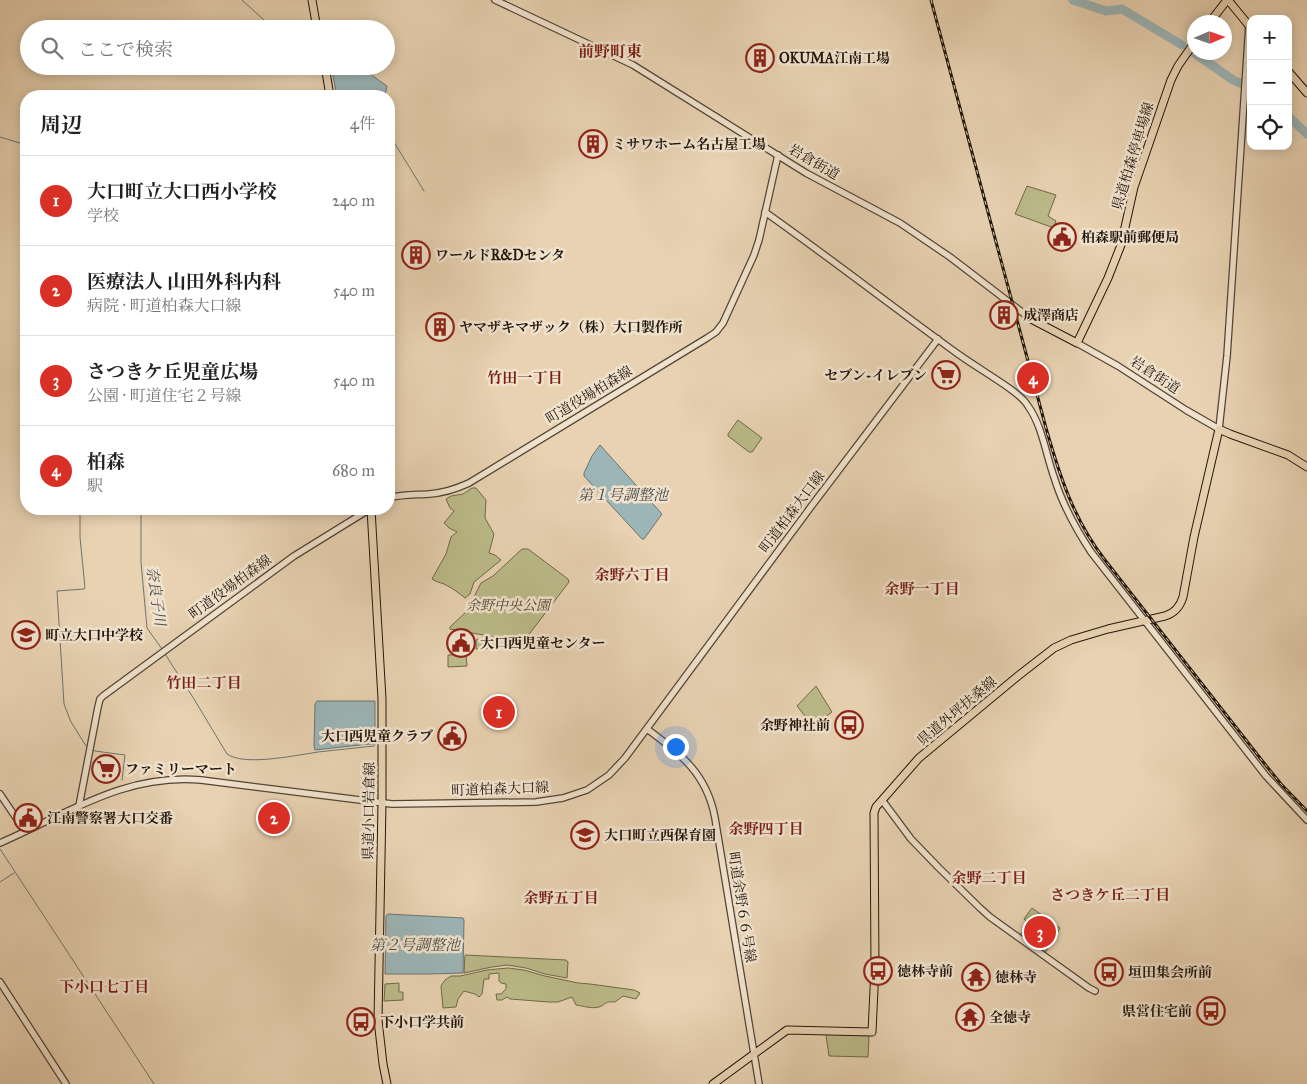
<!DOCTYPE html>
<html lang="ja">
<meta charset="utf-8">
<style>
body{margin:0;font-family:"IM FELL Great Primer","Noto Serif JP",serif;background:#f2f2f2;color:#222}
.controls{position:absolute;right:15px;top:15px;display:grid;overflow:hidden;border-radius:10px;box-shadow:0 2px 12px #0003}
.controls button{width:45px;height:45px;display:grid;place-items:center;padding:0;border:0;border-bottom:1px solid #e0e0e0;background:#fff;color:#222;font:25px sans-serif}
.compass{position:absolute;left:1187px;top:15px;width:45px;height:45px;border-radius:50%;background:#fff;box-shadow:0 2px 12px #0003;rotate:88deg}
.you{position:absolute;left:675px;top:746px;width:18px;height:18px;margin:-12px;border:4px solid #fff;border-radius:50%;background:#1a73e8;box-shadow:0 0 0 8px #1a73e833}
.badge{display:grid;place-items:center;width:32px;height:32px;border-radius:50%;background:#d93025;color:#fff;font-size:16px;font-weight:700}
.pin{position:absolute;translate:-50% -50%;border:2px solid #fff;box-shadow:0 1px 5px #0006}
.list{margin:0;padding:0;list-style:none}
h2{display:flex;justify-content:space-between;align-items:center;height:65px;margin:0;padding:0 20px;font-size:21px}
h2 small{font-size:16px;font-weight:400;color:#767676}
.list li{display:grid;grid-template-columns:32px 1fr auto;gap:15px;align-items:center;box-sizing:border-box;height:90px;padding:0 20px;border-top:1px solid #e0e0e0}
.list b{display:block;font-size:19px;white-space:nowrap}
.list p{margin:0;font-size:16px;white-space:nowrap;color:#767676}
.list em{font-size:16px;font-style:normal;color:#767676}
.icon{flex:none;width:28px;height:28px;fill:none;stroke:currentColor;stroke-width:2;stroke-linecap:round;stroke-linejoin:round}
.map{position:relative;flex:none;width:1307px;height:1084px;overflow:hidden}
.search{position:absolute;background:#fff;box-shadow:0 2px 12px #0003;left:20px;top:20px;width:375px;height:55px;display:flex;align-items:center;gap:12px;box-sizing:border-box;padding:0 18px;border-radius:28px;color:#767676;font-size:19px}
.panel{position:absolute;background:#fff;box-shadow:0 2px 12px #0003;left:20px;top:90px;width:375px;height:425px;border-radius:20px}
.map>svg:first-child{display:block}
.green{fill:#bbba88;stroke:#6e684a}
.water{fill:#9cb5b7;stroke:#6a7573}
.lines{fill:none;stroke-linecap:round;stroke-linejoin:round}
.stream{stroke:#6a7573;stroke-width:1}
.river{stroke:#9cb5b7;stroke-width:9}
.minor-casing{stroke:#524536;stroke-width:8}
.major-casing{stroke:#20160c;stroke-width:9}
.minor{stroke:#f0e2cd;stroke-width:5.5}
.major{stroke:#e8d2b2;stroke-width:7}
.rail-casing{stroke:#20160c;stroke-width:3}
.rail{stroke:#f0e2cd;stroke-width:1;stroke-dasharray:4;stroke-linecap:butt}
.labels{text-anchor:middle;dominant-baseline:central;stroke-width:5;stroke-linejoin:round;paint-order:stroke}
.poi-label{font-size:14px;font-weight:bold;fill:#20160c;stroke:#f0e2cd;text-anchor:start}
.street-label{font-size:14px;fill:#20160c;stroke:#f0e2cd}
.park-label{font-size:14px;font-style:italic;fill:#4e4731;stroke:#f0e2cd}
.neighbourhood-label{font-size:15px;font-weight:bold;fill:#7a1f14;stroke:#f0e2cd}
.water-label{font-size:15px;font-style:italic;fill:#4b4e48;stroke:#f0e2cd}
.quarter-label{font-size:16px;font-weight:bold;fill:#7a1f14;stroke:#f0e2cd}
</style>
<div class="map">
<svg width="1307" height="1084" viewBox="0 0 1307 1084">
<rect width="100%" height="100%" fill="#e8d2b2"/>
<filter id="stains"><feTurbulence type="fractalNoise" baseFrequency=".004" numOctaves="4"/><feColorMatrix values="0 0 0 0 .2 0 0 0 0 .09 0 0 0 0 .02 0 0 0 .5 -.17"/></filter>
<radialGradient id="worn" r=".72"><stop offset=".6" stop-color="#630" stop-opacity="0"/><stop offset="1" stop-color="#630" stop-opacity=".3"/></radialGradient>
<g class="green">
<polygon points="1027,186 1056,195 1048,216 1056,221 1054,228 1015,214"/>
<polygon points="738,420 762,438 752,452 749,452 728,436 728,434"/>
<path d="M472,488H476L486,500L485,518L494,534L489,553L495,555L501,560L474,582L470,594L465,598C459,593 451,587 444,584C439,582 436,582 432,579L446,554L451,537L457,532L449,528L444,523L454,511L450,508L446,499L451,496L463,494Z"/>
<polygon points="522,549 528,549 568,579 569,582 524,641 522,642 450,629 450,627 467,611 481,583 493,576"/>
<polygon points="478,639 499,643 499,648 476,649 476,640"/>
<polygon points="466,654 467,666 448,667 448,655"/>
<polygon points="816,686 832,712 813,726 797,706"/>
<polygon points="1032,908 1060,928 1045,953 1020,935 1028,923 1024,919"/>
<polygon points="465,955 566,960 568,962 567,978 545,974 526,968 507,965 492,967 464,973"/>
<path d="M508,968L524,970L545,976L578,983L590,984L634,990L640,993L636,999L623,996L615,1002C604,1001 607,1004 599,1007C592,1009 583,1006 576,1005L572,997L558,1002H549L510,999L507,997L502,1000H497L496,994H501L506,989V984L501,983L499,981V973L489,974V979H484L482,994L479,997L475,994L464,991L458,999L456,1007L443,1008L441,986L445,980L451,976H460L487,970Z"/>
<polygon points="399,983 399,992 403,992 403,1000 384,1001 385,984"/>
<polygon points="827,1034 868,1035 869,1037 868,1057 829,1056 826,1035"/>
</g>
<g class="water">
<polygon points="331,66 359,66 387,86 385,96 337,96"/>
<polygon points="600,445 662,514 644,539 642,539 584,476 584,473 592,456"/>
<polygon points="317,701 375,701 375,745 369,744 315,750 314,746 315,704"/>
<polygon points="388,914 463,918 464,920 463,973 430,974 385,974 386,916"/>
</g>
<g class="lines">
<g class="stream">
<polyline points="242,0 274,29"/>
<polyline points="316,66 317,68"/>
<polyline points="389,134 424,191"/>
<polyline points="0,137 26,145"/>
<polyline points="80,509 80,537 85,588 84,589 57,591 64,704 71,722 86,746 88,747"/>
<polyline points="141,509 141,562 147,628 162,649"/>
<path d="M165,654L194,699L227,754C244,766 291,756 312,753L318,752L374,746"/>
<polyline points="92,749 95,751 125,755 122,780"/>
<polyline points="0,849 154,1084"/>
<polyline points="0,882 14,873"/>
</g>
<g class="river">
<polyline points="1073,0 1106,11 1122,9 1182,45"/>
<polyline points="1193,52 1233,80 1251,88"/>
<polyline points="1288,116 1307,134"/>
</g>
<defs>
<g id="minor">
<polyline points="495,0 633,65 806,173 900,223 950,257 1031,319"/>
<path d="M765,212C830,258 893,307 958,354C975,366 992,376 1009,388C1016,393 1024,399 1028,406C1042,425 1046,455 1054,477C1062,504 1076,529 1091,552L1266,776L1307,820"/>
<polyline points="1077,343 1118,366 1186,410 1219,429 1227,356 1249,25"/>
<path d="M389,498C402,494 416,495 429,494C443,493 456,489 469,483L707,338L716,332L723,323L754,255L759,240L778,155"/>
<path d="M647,729C681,754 707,774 715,818L759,1084"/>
<polyline points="0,794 25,831"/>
<polyline points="882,800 911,839 939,868 980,908 990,917 1089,988 1095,991"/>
<polyline points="79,806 98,707 100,699 103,696 294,556 370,509"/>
<path d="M0,843C67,814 125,773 201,780L392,804L536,802L563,798L587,790L609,775L625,758L813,504L938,339"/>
<polyline points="0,982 66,1084"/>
</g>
<g id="major">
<polyline points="312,0 317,29"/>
<polyline points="1228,0 1251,28"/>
<polyline points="1210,22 1227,0"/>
<polyline points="325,66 330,96"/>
<polyline points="1288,71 1307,93"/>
<polyline points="1031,319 1077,343 1108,278 1121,245 1134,187 1171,80 1178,66 1194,43"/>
<polyline points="371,509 382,699 382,803 378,1020 383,1064 387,1084"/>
<path d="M713,1084L787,1030L872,1032L875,968L874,813L876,807L919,758L1018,676L1054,648L1071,640L1108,629L1165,616C1175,613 1180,607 1183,597L1194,537L1219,429L1230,434L1288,455L1307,467"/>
</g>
</defs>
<use href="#minor" class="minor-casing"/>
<use href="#major" class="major-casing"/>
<use href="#minor" class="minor"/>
<use href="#major" class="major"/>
<defs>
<path id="rail" d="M931,0L1046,428C1060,477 1074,520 1105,560L1264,763L1281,784L1307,811"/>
</defs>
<use href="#rail" class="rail-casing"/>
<use href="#rail" class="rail"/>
</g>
<defs>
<symbol id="building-ring" viewBox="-11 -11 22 22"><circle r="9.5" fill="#f0e2cd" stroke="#8f2418" stroke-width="1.5"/><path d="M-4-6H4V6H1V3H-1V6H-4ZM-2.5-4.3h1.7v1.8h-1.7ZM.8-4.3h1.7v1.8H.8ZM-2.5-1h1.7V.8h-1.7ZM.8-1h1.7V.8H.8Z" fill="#8f2418"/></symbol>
<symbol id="civic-ring" viewBox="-11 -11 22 22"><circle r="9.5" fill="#f0e2cd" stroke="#8f2418" stroke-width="1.5"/><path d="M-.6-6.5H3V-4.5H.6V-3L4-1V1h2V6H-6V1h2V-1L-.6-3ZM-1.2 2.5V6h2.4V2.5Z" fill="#8f2418"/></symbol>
<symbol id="supermarket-ring" viewBox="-11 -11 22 22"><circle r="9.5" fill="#f0e2cd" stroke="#8f2418" stroke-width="1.5"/><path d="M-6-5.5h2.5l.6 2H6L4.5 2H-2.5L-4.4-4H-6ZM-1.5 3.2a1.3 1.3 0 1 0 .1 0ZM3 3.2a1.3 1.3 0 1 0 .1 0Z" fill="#8f2418"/></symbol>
<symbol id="school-ring" viewBox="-11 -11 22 22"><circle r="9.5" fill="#f0e2cd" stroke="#8f2418" stroke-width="1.5"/><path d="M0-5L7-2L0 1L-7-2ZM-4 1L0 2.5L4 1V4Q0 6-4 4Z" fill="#8f2418"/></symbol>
<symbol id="bus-ring" viewBox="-11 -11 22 22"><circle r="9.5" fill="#f0e2cd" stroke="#8f2418" stroke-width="1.5"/><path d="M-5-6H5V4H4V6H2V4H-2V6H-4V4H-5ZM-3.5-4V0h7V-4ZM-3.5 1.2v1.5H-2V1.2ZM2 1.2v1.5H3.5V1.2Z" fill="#8f2418"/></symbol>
<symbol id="temple-ring" viewBox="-11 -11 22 22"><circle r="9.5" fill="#f0e2cd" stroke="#8f2418" stroke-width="1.5"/><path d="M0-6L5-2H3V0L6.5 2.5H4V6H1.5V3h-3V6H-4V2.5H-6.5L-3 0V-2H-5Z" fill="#8f2418"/></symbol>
</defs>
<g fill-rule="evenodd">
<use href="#building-ring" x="744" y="42" width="32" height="32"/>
<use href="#building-ring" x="577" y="128" width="32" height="32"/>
<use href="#civic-ring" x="1046" y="221" width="32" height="32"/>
<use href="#building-ring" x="400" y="239" width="32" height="32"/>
<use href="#building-ring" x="988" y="299" width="32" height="32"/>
<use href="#building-ring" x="424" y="311" width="32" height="32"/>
<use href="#supermarket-ring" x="930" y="359" width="32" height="32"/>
<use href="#school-ring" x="10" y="619" width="32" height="32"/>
<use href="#civic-ring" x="445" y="627" width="32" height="32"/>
<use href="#bus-ring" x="833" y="709" width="32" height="32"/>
<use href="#civic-ring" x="436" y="720" width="32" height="32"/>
<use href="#supermarket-ring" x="90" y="753" width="32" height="32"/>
<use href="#civic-ring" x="12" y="802" width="32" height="32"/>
<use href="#school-ring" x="569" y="819" width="32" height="32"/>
<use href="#bus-ring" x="862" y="955" width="32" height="32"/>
<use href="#bus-ring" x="1093" y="956" width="32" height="32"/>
<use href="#temple-ring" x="960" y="961" width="32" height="32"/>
<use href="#bus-ring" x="1195" y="995" width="32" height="32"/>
<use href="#temple-ring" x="954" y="1001" width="32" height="32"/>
<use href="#bus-ring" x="345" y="1006" width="32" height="32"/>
</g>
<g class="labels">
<g class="poi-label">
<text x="779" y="58">OKUMA江南工場</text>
<text x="612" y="144">ミサワホーム名古屋工場</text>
<text x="1081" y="237">柏森駅前郵便局</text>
<text x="435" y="255">ワールドR&amp;Dセンタ</text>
<text x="1023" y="315">成澤商店</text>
<text x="459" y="327">ヤマザキマザック（株）大口製作所</text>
<text x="927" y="375" text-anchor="end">セブン-イレブン</text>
<text x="45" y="635">町立大口中学校</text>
<text x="480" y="643">大口西児童センター</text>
<text x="830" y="725" text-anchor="end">余野神社前</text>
<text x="433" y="736" text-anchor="end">大口西児童クラブ</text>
<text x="125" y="769">ファミリーマート</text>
<text x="47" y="818">江南警察署大口交番</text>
<text x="604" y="835">大口町立西保育園</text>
<text x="897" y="971">徳林寺前</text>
<text x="1128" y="972">垣田集会所前</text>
<text x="995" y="977">徳林寺</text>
<text x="1192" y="1011" text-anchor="end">県営住宅前</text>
<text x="989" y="1017">全徳寺</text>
<text x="380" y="1022">下小口学共前</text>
</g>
<g class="street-label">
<text transform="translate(1133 156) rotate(-73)">県道柏森停車場線</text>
<text transform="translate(814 162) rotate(30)">岩倉街道</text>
<text transform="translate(1155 375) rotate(33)">岩倉街道</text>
<text transform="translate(589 395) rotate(-31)">町道役場柏森線</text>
<text transform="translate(792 512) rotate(-53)">町道柏森大口線</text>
<text transform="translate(230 587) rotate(-36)">町道役場柏森線</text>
<text transform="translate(957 711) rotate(-40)">県道外坪扶桑線</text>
<text transform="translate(500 789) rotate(-2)">町道柏森大口線</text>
<text transform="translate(369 811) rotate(-89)">県道小口岩倉線</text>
<text transform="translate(742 907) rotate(81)">町道余野６６号線</text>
</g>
<g class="park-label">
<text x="508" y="605">余野中央公園</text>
</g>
<g class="neighbourhood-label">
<text x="525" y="378">竹田一丁目</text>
<text x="632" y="575">余野六丁目</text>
<text x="922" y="589">余野一丁目</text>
<text x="204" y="683">竹田二丁目</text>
<text x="766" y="829">余野四丁目</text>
<text x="989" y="878">余野二丁目</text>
<text x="1110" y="895">さつきケ丘二丁目</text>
<text x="561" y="898">余野五丁目</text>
<text x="104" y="987">下小口七丁目</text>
</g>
<g class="water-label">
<text x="623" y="495">第１号調整池</text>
<text transform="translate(156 596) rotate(82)">奈良子川</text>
<text x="415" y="945">第２号調整池</text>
</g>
<g class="quarter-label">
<text x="610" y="51">前野町東</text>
</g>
</g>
<rect width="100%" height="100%" filter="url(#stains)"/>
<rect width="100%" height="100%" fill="url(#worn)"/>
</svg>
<div class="controls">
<button>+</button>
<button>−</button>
<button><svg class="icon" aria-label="locate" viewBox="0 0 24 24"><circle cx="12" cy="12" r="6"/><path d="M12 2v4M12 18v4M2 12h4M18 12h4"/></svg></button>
</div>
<svg class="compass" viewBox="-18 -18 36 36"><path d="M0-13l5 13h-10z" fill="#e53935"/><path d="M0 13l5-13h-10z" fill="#767676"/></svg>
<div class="you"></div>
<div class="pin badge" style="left:499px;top:712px">1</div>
<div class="pin badge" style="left:274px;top:818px">2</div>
<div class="pin badge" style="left:1040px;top:932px">3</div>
<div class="pin badge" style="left:1033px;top:378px">4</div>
<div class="search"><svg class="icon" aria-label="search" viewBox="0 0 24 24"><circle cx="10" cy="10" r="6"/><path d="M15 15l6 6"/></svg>ここで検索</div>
<section class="panel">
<h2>周辺<small>4件</small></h2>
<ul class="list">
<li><span class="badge">1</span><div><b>大口町立大口西小学校</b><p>学校</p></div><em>240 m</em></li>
<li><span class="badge">2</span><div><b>医療法人 山田外科内科</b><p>病院 · 町道柏森大口線</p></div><em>540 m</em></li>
<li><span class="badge">3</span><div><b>さつきケ丘児童広場</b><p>公園 · 町道住宅２号線</p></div><em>540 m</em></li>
<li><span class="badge">4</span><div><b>柏森</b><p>駅</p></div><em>680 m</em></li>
</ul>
</section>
</div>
